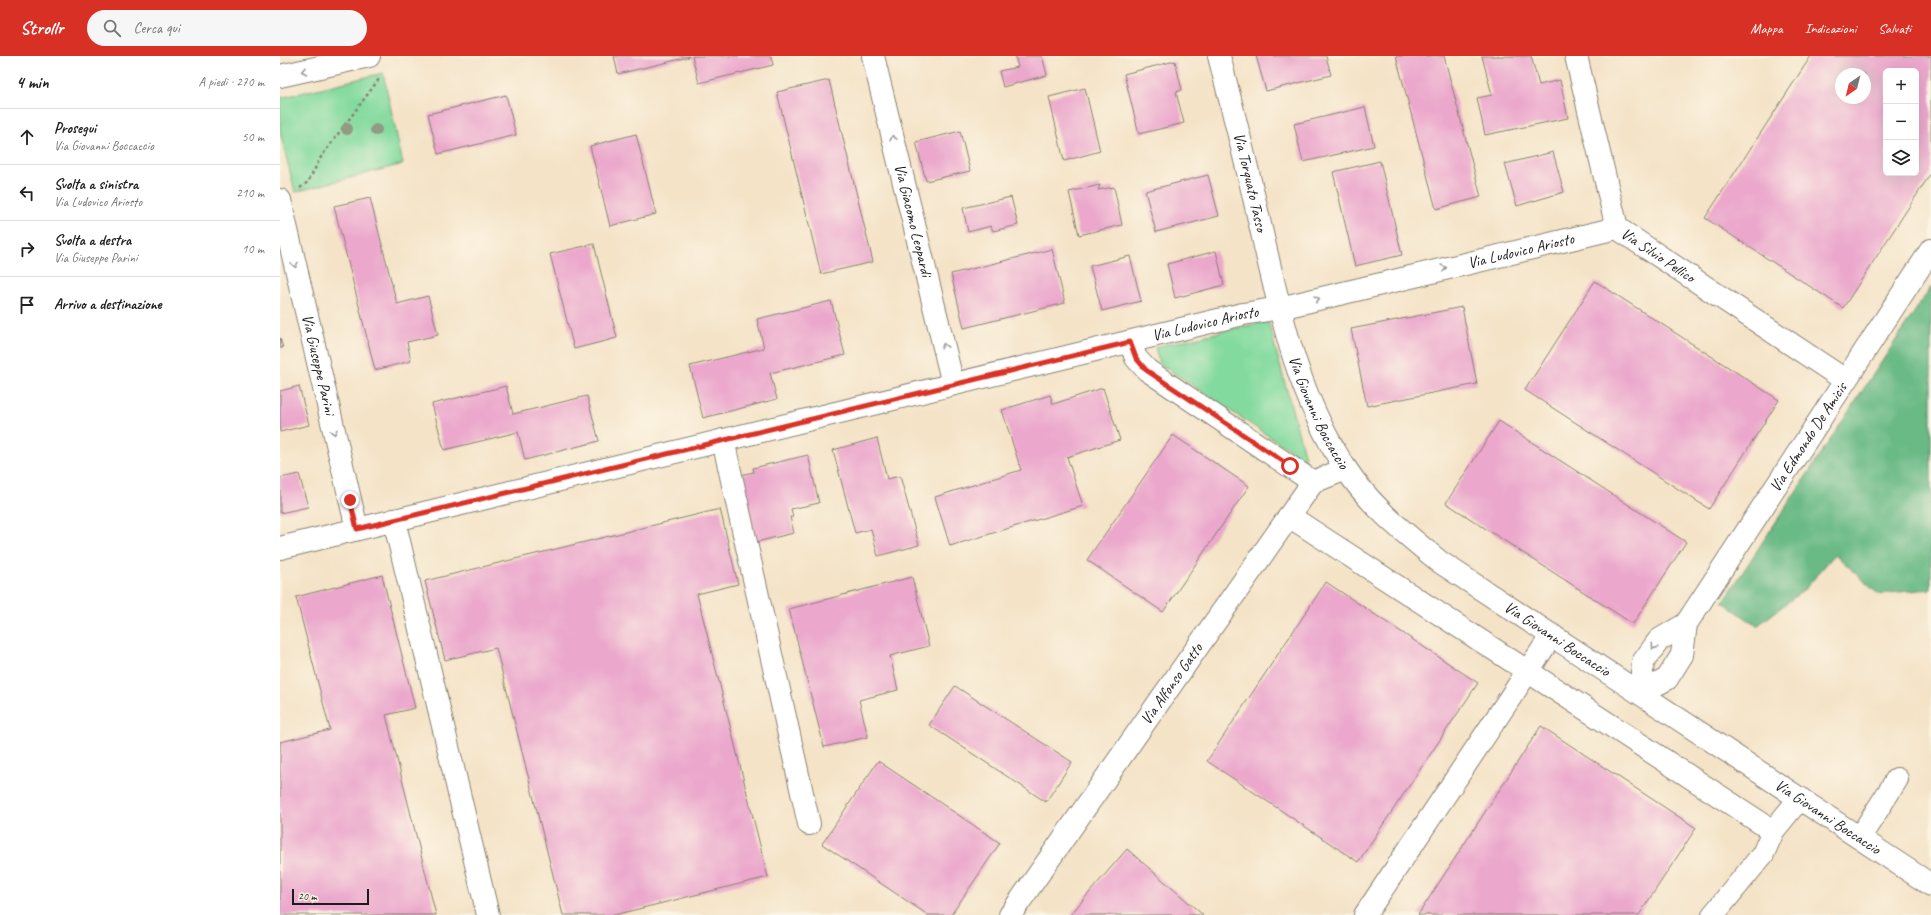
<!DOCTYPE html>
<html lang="it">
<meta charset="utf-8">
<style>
body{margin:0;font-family:Caveat,sans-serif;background:#f6f6f6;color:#222}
.controls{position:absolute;right:12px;top:12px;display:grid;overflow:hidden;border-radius:6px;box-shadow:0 4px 16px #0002}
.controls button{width:36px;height:36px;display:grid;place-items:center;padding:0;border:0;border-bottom:1px solid #e0e0e0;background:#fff;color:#222;font:20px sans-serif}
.compass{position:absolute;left:1555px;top:12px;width:36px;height:36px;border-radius:50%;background:#fff;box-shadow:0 4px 16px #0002;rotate:215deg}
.scale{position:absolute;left:12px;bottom:10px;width:77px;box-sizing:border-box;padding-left:4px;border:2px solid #1c1c1c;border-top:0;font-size:11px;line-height:14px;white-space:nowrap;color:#1c1c1c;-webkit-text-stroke:3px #fcf5e5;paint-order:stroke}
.stop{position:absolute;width:12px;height:12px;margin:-9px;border:3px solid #d93025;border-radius:50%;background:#fff}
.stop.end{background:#d93025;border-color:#fff;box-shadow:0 1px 4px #0008}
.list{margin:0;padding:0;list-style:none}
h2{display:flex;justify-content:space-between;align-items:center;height:52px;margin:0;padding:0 16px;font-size:17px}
h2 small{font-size:13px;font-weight:400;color:#767676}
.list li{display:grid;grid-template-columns:26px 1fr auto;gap:12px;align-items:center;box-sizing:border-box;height:56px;padding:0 16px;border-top:1px solid #e0e0e0}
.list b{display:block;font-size:15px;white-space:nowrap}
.list p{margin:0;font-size:13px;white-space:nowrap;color:#767676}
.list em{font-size:13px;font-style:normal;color:#767676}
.icon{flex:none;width:22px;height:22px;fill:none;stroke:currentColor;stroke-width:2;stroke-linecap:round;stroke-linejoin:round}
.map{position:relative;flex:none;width:1651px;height:859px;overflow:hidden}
header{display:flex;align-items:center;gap:24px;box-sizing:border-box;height:56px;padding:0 20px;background:#d93025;color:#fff}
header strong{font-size:19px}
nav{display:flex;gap:22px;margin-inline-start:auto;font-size:14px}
.search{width:280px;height:36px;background:#f6f6f6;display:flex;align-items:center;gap:10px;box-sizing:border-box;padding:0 14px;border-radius:22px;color:#767676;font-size:15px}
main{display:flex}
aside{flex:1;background:#fff}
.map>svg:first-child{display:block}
.green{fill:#82da9e;stroke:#4f7b5d}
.forest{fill:#69ba85;stroke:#426b50}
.building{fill:#eba7cc;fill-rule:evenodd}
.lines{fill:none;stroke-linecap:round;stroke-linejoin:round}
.minor-casing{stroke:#888072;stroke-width:24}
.path{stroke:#888072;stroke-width:2.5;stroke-dasharray:3 3;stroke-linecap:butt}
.minor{stroke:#fff;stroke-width:22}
.tree{fill:#919a82}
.oneway{stroke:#999}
.route{stroke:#d93025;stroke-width:5}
.labels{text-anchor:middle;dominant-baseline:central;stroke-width:4;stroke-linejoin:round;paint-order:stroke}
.street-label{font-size:16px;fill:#1c1c1c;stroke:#fcf5e5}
</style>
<header>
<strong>Strollr</strong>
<div class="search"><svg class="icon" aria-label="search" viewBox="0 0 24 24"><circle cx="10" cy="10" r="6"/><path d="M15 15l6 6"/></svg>Cerca qui</div>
<nav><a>Mappa</a><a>Indicazioni</a><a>Salvati</a></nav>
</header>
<main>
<aside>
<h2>4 min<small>A piedi · 270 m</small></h2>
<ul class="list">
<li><svg class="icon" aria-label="ahead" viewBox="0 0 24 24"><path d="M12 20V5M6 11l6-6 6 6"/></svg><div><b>Prosegui</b><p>Via Giovanni Boccaccio</p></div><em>50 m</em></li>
<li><svg class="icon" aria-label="left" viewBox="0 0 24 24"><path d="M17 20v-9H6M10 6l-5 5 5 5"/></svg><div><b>Svolta a sinistra</b><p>Via Ludovico Ariosto</p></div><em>210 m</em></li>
<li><svg class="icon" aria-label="right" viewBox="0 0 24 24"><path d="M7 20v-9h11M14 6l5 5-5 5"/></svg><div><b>Svolta a destra</b><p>Via Giuseppe Parini</p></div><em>10 m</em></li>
<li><svg class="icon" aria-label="arrive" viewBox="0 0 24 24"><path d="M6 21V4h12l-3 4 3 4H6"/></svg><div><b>Arrivo a destinazione</b></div></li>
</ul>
</aside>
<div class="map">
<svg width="1651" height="859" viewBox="0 0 1651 859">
<rect width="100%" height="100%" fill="#fcf5e5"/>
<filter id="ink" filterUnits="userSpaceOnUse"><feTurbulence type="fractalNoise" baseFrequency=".025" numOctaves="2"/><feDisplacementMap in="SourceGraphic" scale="8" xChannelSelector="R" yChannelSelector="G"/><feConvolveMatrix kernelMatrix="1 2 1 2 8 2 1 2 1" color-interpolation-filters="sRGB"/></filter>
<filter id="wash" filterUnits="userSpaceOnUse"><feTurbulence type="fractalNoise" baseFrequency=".012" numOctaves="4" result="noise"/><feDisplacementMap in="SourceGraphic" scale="16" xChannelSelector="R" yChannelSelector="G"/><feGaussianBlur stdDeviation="0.9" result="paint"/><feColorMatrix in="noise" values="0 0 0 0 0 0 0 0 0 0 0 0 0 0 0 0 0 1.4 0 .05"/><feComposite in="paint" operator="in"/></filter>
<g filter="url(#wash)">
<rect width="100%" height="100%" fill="#f4e3c7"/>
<g class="green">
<polygon points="103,17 123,108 15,136 0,76 0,42"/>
<polygon points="988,265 1026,405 879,307 875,291"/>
</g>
<polygon class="forest" points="1651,231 1651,533 1598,538 1555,498 1525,533 1477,570 1443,546"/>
<g id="blocks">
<g class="building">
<polygon points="334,0 409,0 409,1 338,18"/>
<polygon points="412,0 491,0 493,9 419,27"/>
<polygon points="735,0 762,0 767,19 723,31 719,15 738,11"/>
<polygon points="976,0 1046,0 1051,19 986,35"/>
<polygon points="1116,0 1164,0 1201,141 1156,153"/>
<polygon points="1202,0 1251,0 1259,29 1280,24 1288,62 1205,79 1197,42 1212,39"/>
<path d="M1531,0H1651V117L1563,252L1425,162ZM1606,15H1636V117H1606ZM1561,18H1585V42H1561Z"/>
<polygon points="895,5 902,34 896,36 904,67 859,78 844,18"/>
<polygon points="549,24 593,206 541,218 497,36"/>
<polygon points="805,32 820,95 784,105 769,41"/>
<polygon points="226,39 236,79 158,98 148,58"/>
<polygon points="1085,51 1094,90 1023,106 1014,68"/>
<polygon points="680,75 690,115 646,125 636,86"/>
<polygon points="356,78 376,158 330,170 310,90"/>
<polygon points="1273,96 1284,136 1237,150 1225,108"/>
<polygon points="1100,105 1122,199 1075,210 1053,116"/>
<polygon points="928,119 939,160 876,176 865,135"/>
<polygon points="820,129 818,134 834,131 842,169 799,179 789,136"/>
<polygon points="731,141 738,169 713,175 711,170 688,176 683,152"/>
<polygon points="90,142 117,248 148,240 158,279 127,286 131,305 95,314 54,150"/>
<polygon points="314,188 337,282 294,293 270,198"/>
<polygon points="772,193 785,247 684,272 671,218"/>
<polygon points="936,195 944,229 895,242 887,208"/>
<polygon points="850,200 861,245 822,255 810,210"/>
<polygon points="1315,225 1499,344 1429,453 1245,334"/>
<polygon points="551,245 565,299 490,317 497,343 423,362 410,310 484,292 477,263"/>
<polygon points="1182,251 1197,328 1087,350 1071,273"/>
<polygon points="0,282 3,292 0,292"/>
<polygon points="19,330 29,369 0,376 0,335"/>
<polygon points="226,330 233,358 307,340 319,385 245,404 238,376 164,394 152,348"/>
<polygon points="823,332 840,384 787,401 803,450 670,490 655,441 741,414 722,354 770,339 773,348"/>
<polygon points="1219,365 1406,486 1353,568 1166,447"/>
<polygon points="893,379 969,430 883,556 807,504"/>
<polygon points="597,382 607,423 620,420 639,489 598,500 591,473 575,477 553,394"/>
<polygon points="528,399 539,447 511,453 513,461 510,461 514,477 476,486 460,419 474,416 473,412"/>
<polygon points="19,418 28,451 0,457 0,422"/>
<polygon points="440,453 458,528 417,538 488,821 334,859 283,859 216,592 165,604 145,525"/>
<polygon points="102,519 135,652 106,659 156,859 0,859 0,686 50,674 16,541"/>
<polygon points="632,521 649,590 610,600 618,634 579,644 588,681 544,691 509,553"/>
<polygon points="1046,526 1198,627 1078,806 927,705"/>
<polygon points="675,630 792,706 766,746 649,669"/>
<polygon points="1261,670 1416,772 1359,859 1138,859"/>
<polygon points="598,705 720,787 671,859 648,859 542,788"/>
<polygon points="847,793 923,859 790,859"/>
</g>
</g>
</g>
<g filter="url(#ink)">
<use href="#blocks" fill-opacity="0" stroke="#888072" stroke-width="1"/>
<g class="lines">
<defs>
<g id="minor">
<path id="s1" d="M593,0L673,328"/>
<path id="s2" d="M939,0C953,55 967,109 979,164C999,251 1016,338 1066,413C1091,451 1126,478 1160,506L1651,829"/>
<path id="s3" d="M1296,0L1337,172L1565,324"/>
<polyline points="0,20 89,0"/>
<path id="s4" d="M0,144L77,473"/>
<polyline points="850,286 856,302 867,314 1033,426"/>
<polyline points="443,384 529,768"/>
<polyline points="1009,460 1493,775 1520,742"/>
<polyline points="114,464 208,859"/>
<path id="s5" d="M0,492L963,258L1000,252L1337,172"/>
<path id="s6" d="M1406,568L1402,599L1387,623L1360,637L1363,606L1379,584L1406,568L1651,194"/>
<polyline points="1580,781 1617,723"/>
<path id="s7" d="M730,859L1033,426L1066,413"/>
<polyline points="1085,859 1272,579"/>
<polyline points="1433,859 1483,798 1493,775"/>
</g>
</defs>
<use href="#minor" class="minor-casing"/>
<polyline class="path" points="20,132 28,126 41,101 99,23"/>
<use href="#minor" class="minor"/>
</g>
<g class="tree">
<circle cx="67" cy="73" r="6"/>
<circle cx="96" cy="74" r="6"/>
</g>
<defs><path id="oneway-chevron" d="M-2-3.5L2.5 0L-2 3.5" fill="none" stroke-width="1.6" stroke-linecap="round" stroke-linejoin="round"/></defs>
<g class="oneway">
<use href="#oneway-chevron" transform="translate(24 15) rotate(167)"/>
<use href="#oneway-chevron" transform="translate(613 82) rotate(-104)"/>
<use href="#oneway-chevron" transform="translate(15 209) rotate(77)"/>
<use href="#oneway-chevron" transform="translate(1164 212) rotate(-14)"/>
<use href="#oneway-chevron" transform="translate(1037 243) rotate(-14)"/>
<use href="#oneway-chevron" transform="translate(664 290) rotate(-104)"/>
<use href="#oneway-chevron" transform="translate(54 376) rotate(77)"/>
<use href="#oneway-chevron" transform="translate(1374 591) rotate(125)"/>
</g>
</g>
<g class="lines" filter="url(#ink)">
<polyline class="route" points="70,444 77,473 850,286 856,302 866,314 1010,410"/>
</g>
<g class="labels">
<g class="street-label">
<text stroke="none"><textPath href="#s2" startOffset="130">Via Torquato Tasso</textPath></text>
<text stroke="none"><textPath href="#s1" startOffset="169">Via Giacomo Leopardi</textPath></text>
<text stroke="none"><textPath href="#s5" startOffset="1276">Via Ludovico Ariosto</textPath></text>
<text stroke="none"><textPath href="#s3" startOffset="226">Via Silvio Pellico</textPath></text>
<text stroke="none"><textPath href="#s5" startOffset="952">Via Ludovico Ariosto</textPath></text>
<text stroke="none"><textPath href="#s4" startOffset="169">Via Giuseppe Parini</textPath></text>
<text stroke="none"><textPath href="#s2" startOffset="371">Via Giovanni Boccaccio</textPath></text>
<text stroke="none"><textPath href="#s6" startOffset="403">Via Edmondo De Amicis</textPath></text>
<text stroke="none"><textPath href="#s2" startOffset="707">Via Giovanni Boccaccio</textPath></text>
<text stroke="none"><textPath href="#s7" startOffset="282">Via Alfonso Gatto</textPath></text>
<text stroke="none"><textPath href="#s2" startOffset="1031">Via Giovanni Boccaccio</textPath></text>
</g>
</g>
</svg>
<div class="controls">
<button>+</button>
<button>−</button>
<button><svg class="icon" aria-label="layers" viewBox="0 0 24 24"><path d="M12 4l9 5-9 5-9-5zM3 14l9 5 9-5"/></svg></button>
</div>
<svg class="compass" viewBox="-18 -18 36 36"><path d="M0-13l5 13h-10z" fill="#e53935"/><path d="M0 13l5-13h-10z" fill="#767676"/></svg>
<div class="scale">20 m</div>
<div class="stop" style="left:1010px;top:410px"></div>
<div class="stop end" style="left:70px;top:444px"></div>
</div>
</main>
